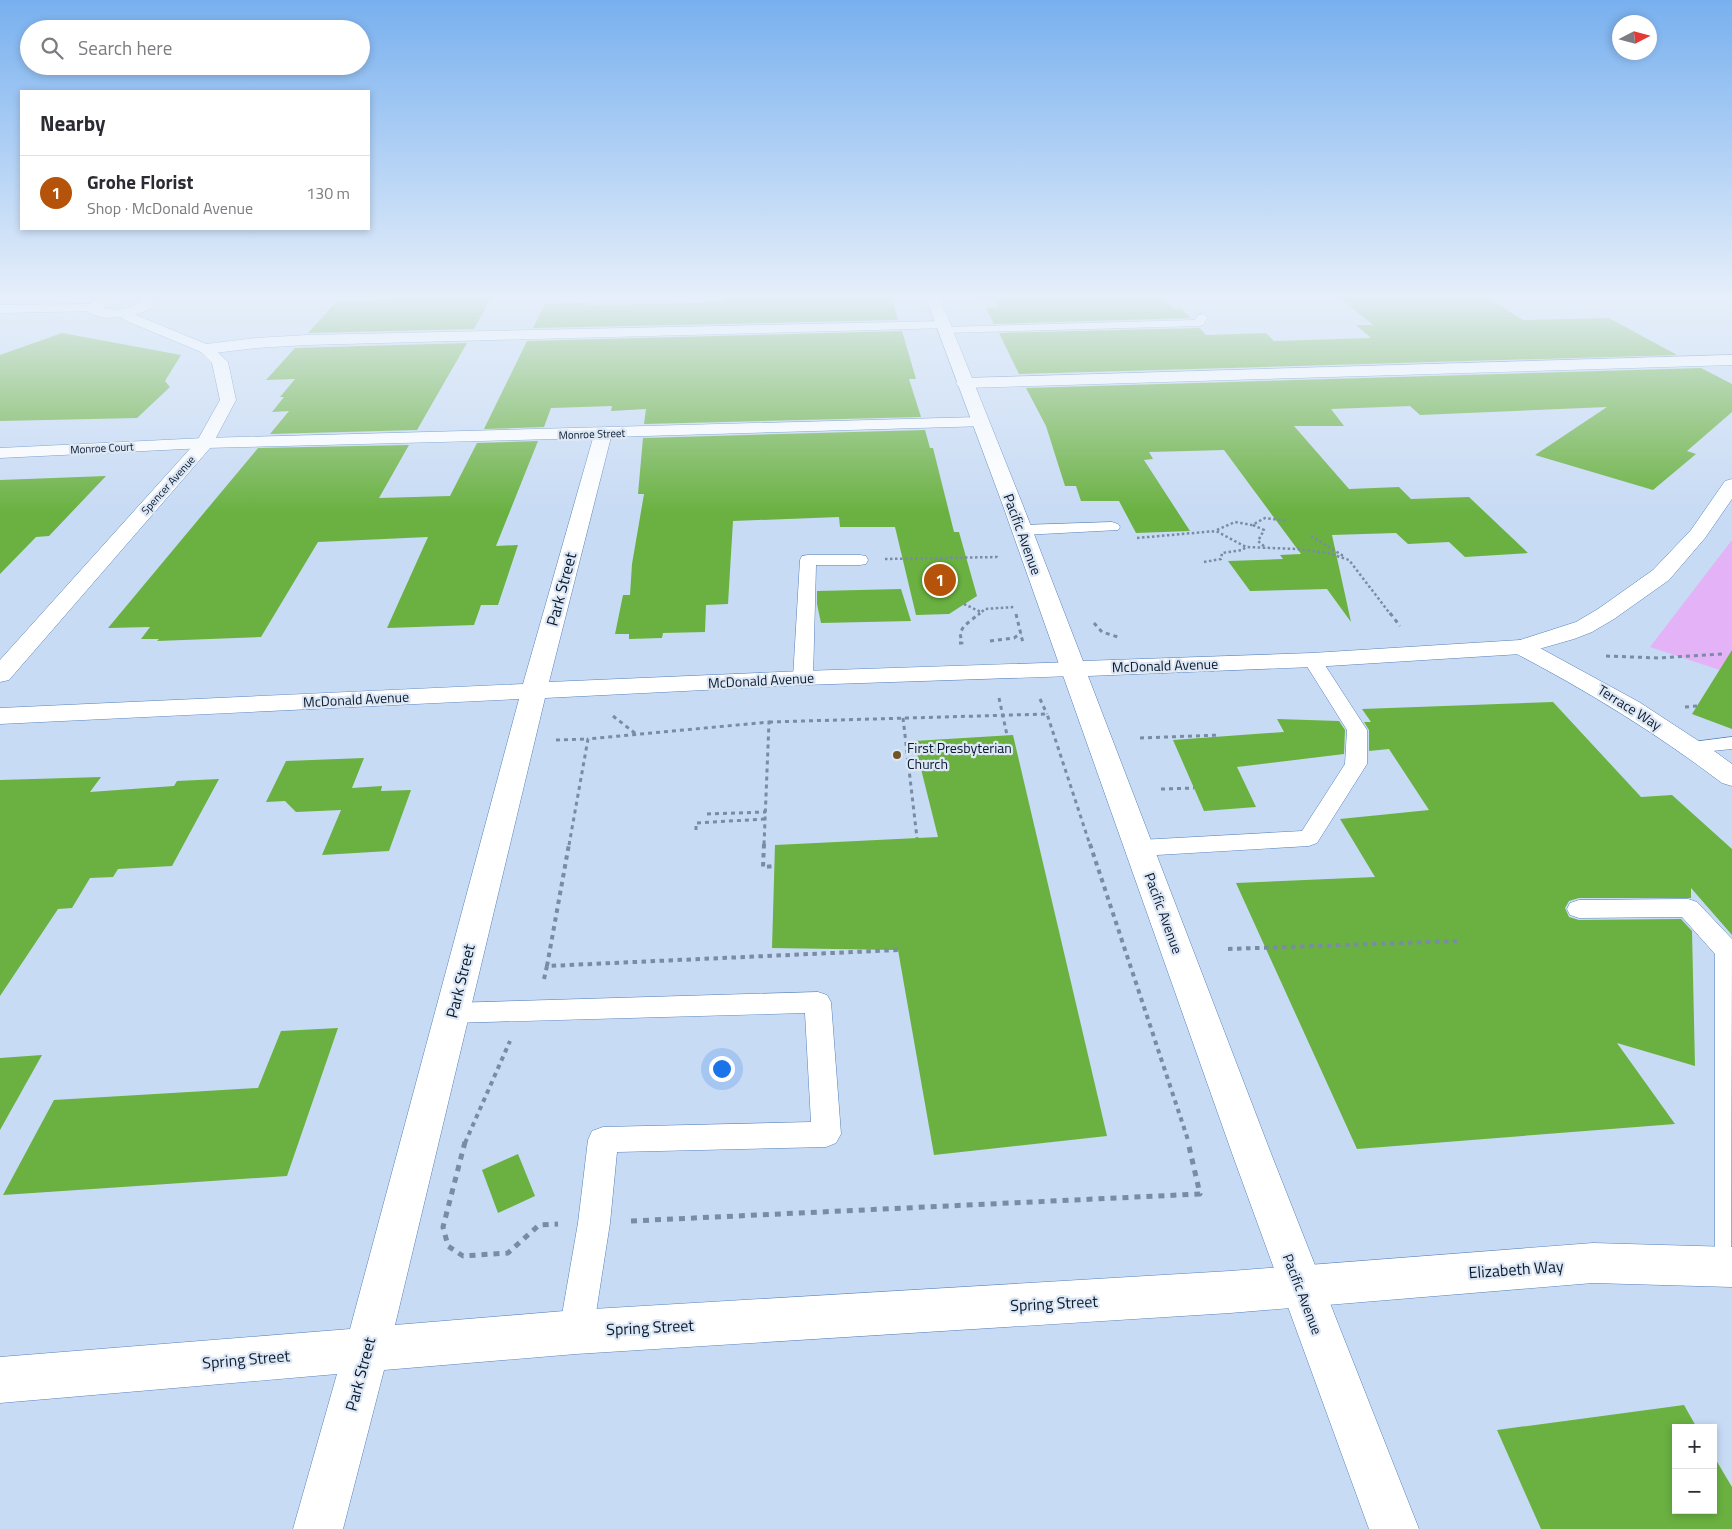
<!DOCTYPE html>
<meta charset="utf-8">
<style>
body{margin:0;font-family:"Titillium Web",sans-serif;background:#f2f2f3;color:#2b2b33}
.controls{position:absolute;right:15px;bottom:15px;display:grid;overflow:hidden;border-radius:0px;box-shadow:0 2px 8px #0003}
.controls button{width:45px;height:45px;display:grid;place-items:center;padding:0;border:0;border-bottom:1px solid #e1e1e2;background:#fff;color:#2b2b33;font:25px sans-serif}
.compass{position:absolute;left:1612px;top:15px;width:45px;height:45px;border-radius:50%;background:#fff;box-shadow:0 2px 8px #0003;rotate:84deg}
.you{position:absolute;left:721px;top:1068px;width:18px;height:18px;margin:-12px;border:4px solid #fff;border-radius:50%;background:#1a73e8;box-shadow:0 0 0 8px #1a73e833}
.badge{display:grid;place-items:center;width:32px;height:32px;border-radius:50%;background:#b45309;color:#fff;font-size:16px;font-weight:700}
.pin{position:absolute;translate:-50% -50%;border:2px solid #fff;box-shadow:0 1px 5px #0006}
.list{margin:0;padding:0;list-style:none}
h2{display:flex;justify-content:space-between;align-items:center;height:65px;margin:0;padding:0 20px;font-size:21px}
h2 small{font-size:16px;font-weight:400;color:#7c7c81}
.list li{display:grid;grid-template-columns:32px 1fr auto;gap:15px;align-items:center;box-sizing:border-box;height:75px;padding:0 20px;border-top:1px solid #e1e1e2}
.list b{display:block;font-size:19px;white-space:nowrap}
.list p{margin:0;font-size:16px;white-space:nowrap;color:#7c7c81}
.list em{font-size:16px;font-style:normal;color:#7c7c81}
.icon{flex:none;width:28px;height:28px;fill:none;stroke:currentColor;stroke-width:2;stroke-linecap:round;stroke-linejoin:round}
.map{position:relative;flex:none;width:1732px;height:1529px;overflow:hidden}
.search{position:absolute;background:#fff;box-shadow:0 2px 8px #0003;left:20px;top:20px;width:350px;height:55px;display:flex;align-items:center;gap:12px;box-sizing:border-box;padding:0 18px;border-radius:28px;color:#7c7c81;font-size:19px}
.panel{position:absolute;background:#fff;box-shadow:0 2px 8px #0003;left:20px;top:90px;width:350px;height:140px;border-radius:0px}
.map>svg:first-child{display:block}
.green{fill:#e3b2f7}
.building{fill:#6ab141}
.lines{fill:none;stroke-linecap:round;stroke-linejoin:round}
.lane-casing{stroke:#5681bb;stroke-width:1}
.street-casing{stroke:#5681bb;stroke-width:1}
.secondary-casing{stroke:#5681bb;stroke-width:1}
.path-far4{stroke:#7a8ca4;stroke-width:2;stroke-dasharray:2 2;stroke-linecap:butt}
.path-far3{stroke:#7a8ca4;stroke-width:2.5;stroke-dasharray:2.5 2.5;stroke-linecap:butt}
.path-far2{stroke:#7a8ca4;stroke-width:3;stroke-dasharray:4 4;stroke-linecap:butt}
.path-far1{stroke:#7a8ca4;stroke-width:4;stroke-dasharray:4.5 4.5;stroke-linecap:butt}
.path{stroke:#7a8ca4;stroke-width:5;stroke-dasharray:6 6;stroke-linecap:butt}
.lane{fill:#fff;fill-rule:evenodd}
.street{fill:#fff;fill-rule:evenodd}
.secondary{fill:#fff;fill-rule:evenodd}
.poi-dot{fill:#705327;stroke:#dee7f4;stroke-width:2}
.labels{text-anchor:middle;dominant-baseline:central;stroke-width:4.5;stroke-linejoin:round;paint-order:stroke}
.far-street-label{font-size:11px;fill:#081a30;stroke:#dee7f4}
.street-label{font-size:14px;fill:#081a30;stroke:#dee7f4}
.poi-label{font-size:14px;fill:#081a30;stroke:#dee7f4;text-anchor:start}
.near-street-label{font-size:16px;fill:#081a30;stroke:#dee7f4}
</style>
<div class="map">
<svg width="1732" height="1529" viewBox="0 0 1732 1529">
<rect width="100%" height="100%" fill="#c8dbf4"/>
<polygon class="green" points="1732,540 1732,674 1650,647"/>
<g class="building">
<polygon points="388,298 491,298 474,329 308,333 337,301 387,300"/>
<polygon points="724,298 892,298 898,320 533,328 545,304 580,303 589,303 588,305 700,303 723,301"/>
<polygon points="994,298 1165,298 1174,309 1181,308 1190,318 994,324 986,308 999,307"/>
<polygon points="1340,298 1488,298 1523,320 1609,318 1677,355 1019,374 999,333 1200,328 1206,335 1266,333 1274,341 1371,338 1356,325 1373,325"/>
<polygon points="902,331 916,379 909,379 921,417 644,424 646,409 611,411 612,406 551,408 544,427 484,429 527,341"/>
<polygon points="62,333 181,355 165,381 170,387 137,418 0,421 0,355"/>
<polygon points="467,343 417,430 270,434 289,411 272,412 284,397 280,397 295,379 266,380 295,348"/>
<polygon points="1701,368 1732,384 1732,412 1687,451 1696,454 1653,490 1535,455 1607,407 1420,415 1410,406 1331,409 1344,426 1294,426 1349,489 1399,487 1411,499 1469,497 1528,553 1465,557 1449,542 1408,544 1396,533 1332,535 1351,622 1327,589 1250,591 1228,561 1283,559 1280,555 1301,554 1224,450 1149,452 1153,459 1144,460 1190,531 1136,533 1119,501 1081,501 1076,486 1065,486 1046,426 1026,388"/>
<polygon points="925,430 930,448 933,448 954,532 959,532 977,596 949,614 916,615 895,527 840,527 839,517 733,521 728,604 706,605 705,632 663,633 662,638 629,639 629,634 615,634 623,595 630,595 632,564 644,494 638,494 643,438"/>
<polygon points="538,441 496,546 518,545 498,605 481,605 474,625 387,628 428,537 318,542 261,637 157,641 159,639 141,639 150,627 108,628 258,448 409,445 379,498 450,496 477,443"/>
<polygon points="106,476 49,536 36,537 0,574 0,480"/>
<polygon points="901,589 911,621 821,623 817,604 817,591"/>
<polygon points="1732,650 1732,729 1692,714"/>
<polygon points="1553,702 1641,797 1672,795 1732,849 1732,935 1691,888 1691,898 1579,898 1569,901 1565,908 1569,917 1579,920 1681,919 1692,931 1695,1066 1617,1043 1675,1124 1357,1149 1236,883 1375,877 1340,819 1429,810 1389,749 1369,751 1369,730 1364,722 1371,722 1362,709"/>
<polygon points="1277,719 1339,721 1345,730 1344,754 1237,767 1256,807 1204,811 1173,740 1284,732"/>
<polygon points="1013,735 1107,1136 934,1155 898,950 772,948 775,845 938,837 914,741"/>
<polygon points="364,758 352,788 382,786 381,791 411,790 389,851 322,855 341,810 296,812 285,801 266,802 286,761"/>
<polygon points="101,777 90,792 174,786 177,781 219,779 172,866 118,869 113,877 90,878 72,908 58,909 0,996 0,780"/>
<polygon points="338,1028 287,1176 3,1195 54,1100 258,1088 281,1031"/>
<polygon points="42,1055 0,1130 0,1058"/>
<polygon points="518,1154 535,1196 498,1213 482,1170"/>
<polygon points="1684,1405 1697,1428 1676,1428 1676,1510 1713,1510 1713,1455 1732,1487 1732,1529 1541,1529 1497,1430"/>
</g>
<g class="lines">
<defs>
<g id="lane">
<polygon points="1202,314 1208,317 1203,325 1199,326 945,333 939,330 945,327 1195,320 1198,315"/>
<polygon points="1112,522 1118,524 1120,527 1118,530 1023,535 1017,533 1015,530 1017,527 1023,525"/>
<polygon points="808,555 860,555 866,556 868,560 866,564 860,565 816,565 813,678 810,682 803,684 796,682 793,678 800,560 802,556"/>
<polygon points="1312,654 1319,656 1367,730 1367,764 1317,843 1309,846 1140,856 1132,853 1128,848 1132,843 1140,840 1302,831 1345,764 1347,730 1303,660 1305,656"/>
<polygon points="1732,737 1732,749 1692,753 1685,751 1682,747 1685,743"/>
<polygon points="1688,899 1697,902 1732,939 1731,1282 1719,1278 1715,1267 1715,954 1682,917 1579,918 1570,915 1567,909 1570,903 1579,900"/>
<polygon points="818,992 827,995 831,1002 841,1134 836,1143 826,1147 617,1152 610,1223 593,1332 588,1344 576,1349 564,1344 559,1332 578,1223 588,1140 592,1131 603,1127 811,1122 805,1013 452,1023 442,1020 439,1013 442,1006 452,1003"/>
</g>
<g id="street">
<polygon points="93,304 100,308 98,311 0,313 0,305"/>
<polygon points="943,321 948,322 950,325 948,328 307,345 256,348 206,354 201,352 198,349 201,346 206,344 256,338 307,335"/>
<polygon points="1732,355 1732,365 964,388 958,386 956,383 958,380 964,378"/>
<polygon points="980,417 986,418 989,422 986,426 611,437 549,682 803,671 1073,662 1082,664 1085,669 1082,674 1073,676 803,685 545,698 395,1325 576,1310 1230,1271 1593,1243 1732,1247 1732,1287 1593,1283 1230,1313 576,1354 384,1370 343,1529 293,1529 337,1374 0,1403 0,1357 350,1329 519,699 0,724 0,708 523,684 593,438 205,448 0,458 0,448 205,438"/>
<path d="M1521,640L1529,642L1639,702L1717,753L1732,764V786L1722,783C1656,733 1586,690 1513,652L1509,647L1513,642Z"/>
</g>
<g id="secondary">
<path d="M103,298H128L126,301L102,308C115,311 129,309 141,302L136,298H154L156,303L148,310L136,315L211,346L228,362L236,400L211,447L9,680L0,682V660L197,441L220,400L212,363L201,352L124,320L122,317L106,318L88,313L86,310C88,302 96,300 103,298Z"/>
<polygon points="926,298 940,298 1022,503 1083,661 1312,653 1520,640 1576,622 1598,609 1653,570 1691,530 1725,481 1732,479 1732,499 1705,538 1669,580 1614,619 1592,632 1574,639 1521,654 1312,667 1088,676 1272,1156 1419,1529 1369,1529 1233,1156 1002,503"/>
</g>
</defs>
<use href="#lane" class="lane-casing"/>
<use href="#street" class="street-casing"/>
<use href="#secondary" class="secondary-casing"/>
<polyline class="path-far4" points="962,300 995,299"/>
<g class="path-far3">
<polyline points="1253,525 1264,530 1258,541 1266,548"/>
<polyline points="1217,530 1235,522 1252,525 1265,518 1288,521"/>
<polyline points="1311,536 1345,557"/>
<polyline points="1137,538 1216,531 1246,547 1297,549 1328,553 1349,560 1391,615"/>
<polyline points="885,559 997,557 998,559"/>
<polyline points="1204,562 1221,559 1222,553 1242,550 1246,547"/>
<polyline points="964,604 981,612"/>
<polyline points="978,615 985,609 1014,607"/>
</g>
<g class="path-far2">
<polyline points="1390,613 1400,626"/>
<polyline points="1016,614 1023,643"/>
<polyline points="1094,623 1102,632 1118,637"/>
<polyline points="990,641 1014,638 1021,633"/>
<polyline points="959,643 962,643 960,633 964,626 980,613"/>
<polyline points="1606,656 1659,658 1723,654"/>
<polyline points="999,698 1007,735"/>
<polyline points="1040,699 1047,714"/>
<polyline points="1685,707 1697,706"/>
<polyline points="613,716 636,734"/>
<polyline points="903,718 917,838"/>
<polyline points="769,722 1047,714 1090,845"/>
<polyline points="1140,738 1220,735"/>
<polyline points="556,740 588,739"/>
<polyline points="1161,789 1194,788"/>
<polyline points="707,814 766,812"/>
<polyline points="696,830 696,823 765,819"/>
<polyline points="569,845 588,739 769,722 764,845"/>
</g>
<g class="path-far1">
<polyline points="764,844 763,867 774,866"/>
<polyline points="1090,844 1189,1143"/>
<polyline points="1228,949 1457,941"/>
<polyline points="547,966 569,844"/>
<polyline points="544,979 547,966 898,950"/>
<polyline points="465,1143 510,1041"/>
</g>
<g class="path">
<polyline points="465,1142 443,1227 448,1246 463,1256 508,1253 539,1225 558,1224"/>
<polyline points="631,1221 1200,1194 1188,1142"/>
</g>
<use href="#lane" class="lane"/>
<use href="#street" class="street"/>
<use href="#secondary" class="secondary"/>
</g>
<linearGradient id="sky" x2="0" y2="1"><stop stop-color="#78b0ef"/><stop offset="0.58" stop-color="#e6effa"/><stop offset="1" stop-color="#e6effa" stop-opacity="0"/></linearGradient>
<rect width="1732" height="512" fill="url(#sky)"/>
<circle class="poi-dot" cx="897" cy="755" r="5"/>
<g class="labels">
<g class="far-street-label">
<text transform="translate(592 434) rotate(-2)">Monroe Street</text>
<text transform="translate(102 448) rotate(-3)">Monroe Court</text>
<text transform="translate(168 485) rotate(-48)">Spencer Avenue</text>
</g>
<g class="street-label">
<text transform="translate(1023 534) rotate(70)">Pacific Avenue</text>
<text transform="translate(1165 665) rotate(-2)">McDonald Avenue</text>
<text transform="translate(761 680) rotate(-3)">McDonald Avenue</text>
<text transform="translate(356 699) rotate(-3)">McDonald Avenue</text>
<text transform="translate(1630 707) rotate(32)">Terrace Way</text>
<text transform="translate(1164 913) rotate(70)">Pacific Avenue</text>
<text transform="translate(1303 1294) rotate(69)">Pacific Avenue</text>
</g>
<g class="poi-label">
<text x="907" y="747">First Presbyterian<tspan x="907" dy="16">Church</tspan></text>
</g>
<g class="near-street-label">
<text transform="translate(561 589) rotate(-75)">Park Street</text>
<text transform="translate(460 981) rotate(-76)">Park Street</text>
<text transform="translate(1516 1269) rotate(-4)">Elizabeth Way</text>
<text transform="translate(1054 1303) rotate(-3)">Spring Street</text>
<text transform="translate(650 1327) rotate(-3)">Spring Street</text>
<text transform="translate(246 1359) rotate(-5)">Spring Street</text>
<text transform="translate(360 1374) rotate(-75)">Park Street</text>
</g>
</g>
</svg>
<div class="controls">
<button>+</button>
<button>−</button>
</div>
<svg class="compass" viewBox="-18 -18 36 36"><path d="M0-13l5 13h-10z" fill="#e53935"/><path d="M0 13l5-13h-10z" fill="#7c7c81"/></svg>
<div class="you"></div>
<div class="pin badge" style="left:940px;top:580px">1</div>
<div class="search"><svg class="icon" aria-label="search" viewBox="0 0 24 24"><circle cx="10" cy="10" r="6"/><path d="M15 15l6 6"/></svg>Search here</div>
<section class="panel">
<h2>Nearby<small></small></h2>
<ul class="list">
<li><span class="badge">1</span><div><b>Grohe Florist</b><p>Shop · McDonald Avenue</p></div><em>130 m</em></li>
</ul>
</section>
</div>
